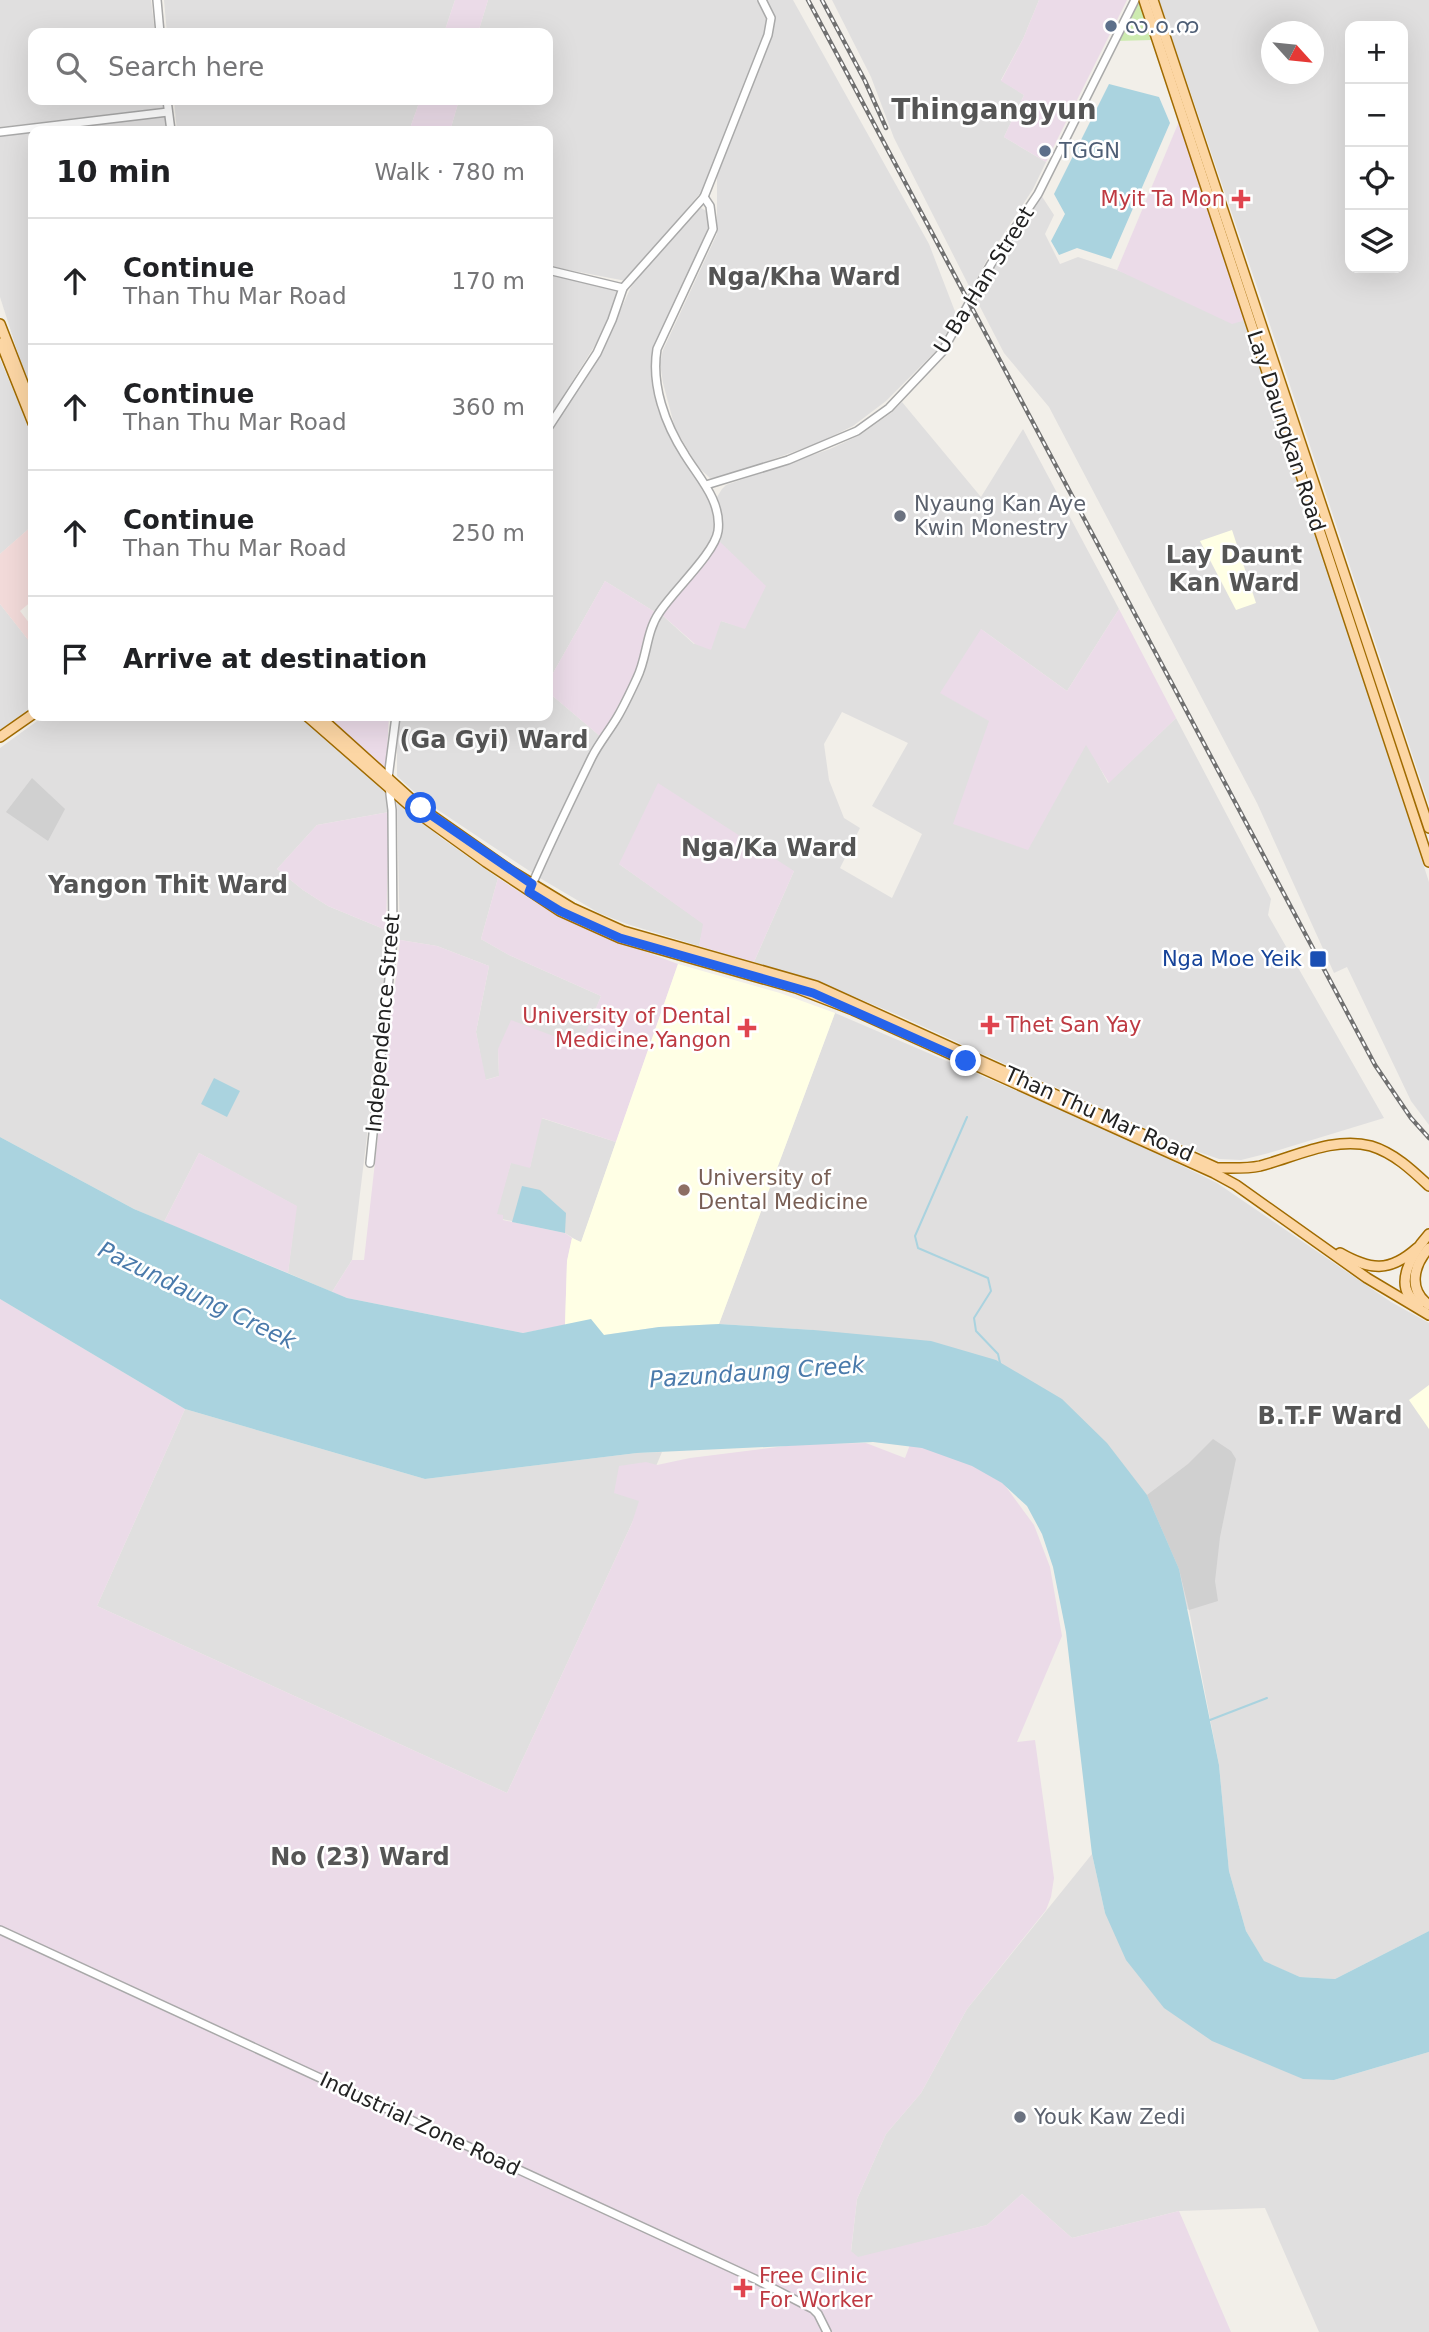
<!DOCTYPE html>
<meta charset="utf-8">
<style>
body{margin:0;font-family:"DejaVu Sans","Noto Sans Myanmar",sans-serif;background:#f2f2f2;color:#202124}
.controls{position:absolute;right:21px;top:21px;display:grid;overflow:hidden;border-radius:14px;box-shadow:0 7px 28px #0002}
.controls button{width:63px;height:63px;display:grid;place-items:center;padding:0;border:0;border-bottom:2px solid #e0e0e0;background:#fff;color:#202124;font:35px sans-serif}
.compass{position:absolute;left:1261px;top:21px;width:63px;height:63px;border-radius:50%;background:#fff;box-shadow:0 7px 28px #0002;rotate:117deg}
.stop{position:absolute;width:21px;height:21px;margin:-16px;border:5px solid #2563eb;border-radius:50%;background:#fff}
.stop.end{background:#2563eb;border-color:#fff;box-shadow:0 2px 7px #0008}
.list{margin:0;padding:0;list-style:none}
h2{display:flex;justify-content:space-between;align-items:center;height:91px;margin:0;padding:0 28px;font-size:30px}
h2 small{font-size:23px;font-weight:400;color:#757577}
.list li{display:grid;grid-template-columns:46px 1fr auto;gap:21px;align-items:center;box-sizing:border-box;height:126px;padding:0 28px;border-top:2px solid #e0e0e0}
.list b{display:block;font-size:26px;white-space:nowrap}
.list p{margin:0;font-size:23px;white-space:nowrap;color:#757577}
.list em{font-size:23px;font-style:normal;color:#757577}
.icon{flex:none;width:38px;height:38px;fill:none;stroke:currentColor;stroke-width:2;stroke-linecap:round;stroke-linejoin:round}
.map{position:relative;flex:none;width:1429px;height:2332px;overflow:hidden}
.search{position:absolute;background:#fff;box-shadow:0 7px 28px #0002;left:28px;top:28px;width:525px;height:77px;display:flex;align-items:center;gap:18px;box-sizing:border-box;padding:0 24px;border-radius:14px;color:#757577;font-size:26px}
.panel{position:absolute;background:#fff;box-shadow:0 7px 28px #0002;left:28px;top:126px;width:525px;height:595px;border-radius:14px}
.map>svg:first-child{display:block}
.residential{fill:#e0dfdf;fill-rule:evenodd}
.commercial{fill:#f2dad9}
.industrial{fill:#ebdbe8}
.education{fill:#ffffe5}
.religious{fill:#d0d0d0}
.grass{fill:#cdebb0}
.water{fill:#aad3df}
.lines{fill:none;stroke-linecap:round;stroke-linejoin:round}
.stream{stroke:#aad3df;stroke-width:2}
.minor-casing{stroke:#a9a9a9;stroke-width:10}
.major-casing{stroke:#a06b00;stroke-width:12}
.minor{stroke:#fff;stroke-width:7}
.major{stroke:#fcd6a4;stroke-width:9}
.rail-casing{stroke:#707070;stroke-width:4.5}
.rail{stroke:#fff;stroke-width:2;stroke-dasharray:5;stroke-linecap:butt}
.route{stroke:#2563eb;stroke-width:9}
.service-dot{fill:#5c6f8a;stroke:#fff;stroke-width:2.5}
.health-dot{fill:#e0444e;stroke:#fff;stroke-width:2.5}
.worship-dot{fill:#6b7280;stroke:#fff;stroke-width:2.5}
.transit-dot{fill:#1a4fb4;stroke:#fff;stroke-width:2.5}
.education-dot{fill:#8d6e63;stroke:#fff;stroke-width:2.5}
.labels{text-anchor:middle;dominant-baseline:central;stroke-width:5;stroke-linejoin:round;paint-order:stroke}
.service-label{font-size:21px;fill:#4e5e75;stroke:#fff;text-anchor:start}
.health-label{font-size:21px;fill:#be3a42;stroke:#fff;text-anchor:end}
.street-label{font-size:21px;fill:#222;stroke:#fff}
.worship-label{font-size:21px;fill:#5b616d;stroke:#fff;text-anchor:start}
.transit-label{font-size:21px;fill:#164399;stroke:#fff;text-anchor:end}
.education-label{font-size:21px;fill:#785e54;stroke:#fff;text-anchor:start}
.water-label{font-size:23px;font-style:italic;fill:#4a7aab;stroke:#fff}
.quarter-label{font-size:24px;font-weight:bold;fill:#555;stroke:#fff}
.district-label{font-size:28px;font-weight:bold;fill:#555;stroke:#fff}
</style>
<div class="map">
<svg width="1429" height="2332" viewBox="0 0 1429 2332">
<rect width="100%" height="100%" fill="#f2efe9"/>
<g class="residential">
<polygon points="0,0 151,0 155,33 33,33 33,100 163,100 164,108 0,127"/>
<polygon points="164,0 455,0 444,33 167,33"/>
<polygon points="488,0 759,0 768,18 764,34 702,191 626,281 548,266 548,131 450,131 459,100 548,100 548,33 478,33"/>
<polygon points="766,0 793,0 929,244 956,314 939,348 886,401 853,426 818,443 724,477 710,478 698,467 675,428 663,383 660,363 663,350 717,234 717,176 772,37 775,18"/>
<polygon points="832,0 1039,0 1023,39 1001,80 1024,95 1004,137 1046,162 1033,189 986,261 971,290 894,138 871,77"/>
<path d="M1159,0H1429V805L1266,313ZM1350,26H1403V268H1350ZM1272,32H1314V74H1272Z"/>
<polygon points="174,100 420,100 409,131 177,131"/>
<polygon points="165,116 166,131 34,131"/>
<polygon points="33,131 33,391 24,372 0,297 0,135"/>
<polygon points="1041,195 1054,215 1045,234 1060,264 1078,257 1117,270 1246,320 1429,882 1429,1125 1411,1101 1347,967 1334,973 1257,803 1049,407 1004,353 977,301 993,268"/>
<polygon points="701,208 708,212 709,227 653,349 651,363 657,408 677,449 711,501 715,532 706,550 655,612 605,581 548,682 548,434 601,353 631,287 656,255"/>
<polygon points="548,274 623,288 597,342 548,420"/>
<polygon points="0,359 33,436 33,525 0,554"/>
<path d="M902,402L981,497L1023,429L1119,609L1067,691L981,629L1087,744L1108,783L1176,718L1271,899L1268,915L1384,1118L1269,1153L1241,1160L1219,1159L1193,1150L898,1015L817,981L754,962L794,871L619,864L704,924L699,946L627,924L599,913L538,877L594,759L623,715L644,675L654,630L661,614L694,644L721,621L745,628L753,609L718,540L722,533V520L717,497L722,489L726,485L830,449L860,435L891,413ZM842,712L908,743L872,806L922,834L892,898L840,868L860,828L844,818L829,780L824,744Z"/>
<polygon points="0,604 33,646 33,707 0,730"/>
<polygon points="548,692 601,737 534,874 423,800 397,776 397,724 399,716 548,716"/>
<polygon points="44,716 301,716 390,795 389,812 317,825 277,869 303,890 328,906 386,930 390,945 352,1260 332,1292 288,1273 296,1206 199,1153 164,1222 134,1209 0,1137 0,748"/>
<polygon points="397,801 440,837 498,878 481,939 509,955 601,996 581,1047 498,1049 499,1076 485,1080 476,1032 489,966 437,946 400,940"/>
<polygon points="835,1013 1115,1133 1217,1183 1391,1302 1429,1323 1429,1931 1335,1979 1300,1977 1264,1962 1246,1931 1229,1871 1219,1765 1189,1610 814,1330 719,1324"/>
<polygon points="541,1118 616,1142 581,1243 565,1233 502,1219 496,1214 511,1162 530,1167"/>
<polygon points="185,1409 425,1479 637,1453 662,1452 632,1523 507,1793 97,1606"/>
<polygon points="1092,1854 1105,1913 1334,2080 1429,2052 1429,2332 1319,2332 1265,2208 1179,2211 1072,2238 1022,2194 987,2225 858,2258 851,2252 857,2199 886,2134 921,2093 967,2009"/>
</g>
<polygon class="commercial" points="33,525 33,600 20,611 33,628 33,646 0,604 0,554"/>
<g class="industrial">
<polygon points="455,0 488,0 478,33 444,33"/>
<polygon points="1039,0 1127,0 1046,162 1004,137 1024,95 1001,81 1023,39"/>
<polygon points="420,100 459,100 450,131 409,131"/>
<polygon points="1180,119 1246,320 1232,324 1117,270"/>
<polygon points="718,540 766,586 745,629 721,621 711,650 695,644 661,614 711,553"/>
<polygon points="605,581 655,612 649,622 636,673 601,737 548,692 548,682"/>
<polygon points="1119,609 1176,718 1109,783 1086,745 1028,850 953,824 989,721 940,693 981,629 1067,691"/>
<polygon points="336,716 389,716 386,769 333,721"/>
<polygon points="658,783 794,871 754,962 699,946 703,924 619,864"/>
<polygon points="389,812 386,930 328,906 303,890 277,869 317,825"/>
<polygon points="498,878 540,905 622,943 678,964 616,1142 542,1118 530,1168 511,1163 497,1214 503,1215 503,1220 565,1233 572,1238 567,1261 565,1325 523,1333 347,1298 332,1292 352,1260 364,1260 400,940 437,946 489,966 476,1032 486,1080 499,1076 498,1049 511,1020 580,1046 601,996 509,955 481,939"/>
<polygon points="199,1153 297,1206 288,1273 164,1222"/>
<polygon points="0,1299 185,1409 97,1606 507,1793 632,1523 639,1501 614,1493 619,1466 646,1462 657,1465 690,1458 801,1444 866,1443 905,1458 911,1442 966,1460 1004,1484 1034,1525 1050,1567 1062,1636 1017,1742 1035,1740 1054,1878 1051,1897 1046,1910 967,2009 921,2093 886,2134 857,2199 851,2251 858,2257 987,2225 1022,2194 1072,2238 1179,2211 1231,2332 0,2332"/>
</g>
<g class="education">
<polygon points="1232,530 1256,603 1236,610 1200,541"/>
<polygon points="678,964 780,993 835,1013 719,1324 659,1327 604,1335 565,1325 567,1261 572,1238 581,1242"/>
<polygon points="1429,1385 1429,1429 1409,1400"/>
</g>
<g class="religious">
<polygon points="32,778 65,809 48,841 6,812"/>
<polygon points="1213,1439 1231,1451 1236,1459 1220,1537 1215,1581 1218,1601 1189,1610 1179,1569 1147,1495 1188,1464"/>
</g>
<polygon class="grass" points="1139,0 1142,2 1152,40 1116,41"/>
<g class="water">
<polygon points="1109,84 1159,97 1170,123 1111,259 1077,248 1059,255 1051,241 1065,214 1054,194"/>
<polygon points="214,1078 240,1091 227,1117 201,1104"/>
<polygon points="0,1137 134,1209 347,1298 523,1333 591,1319 604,1335 659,1327 719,1324 814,1330 931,1341 996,1360 1062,1399 1107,1443 1147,1495 1179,1569 1219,1765 1229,1871 1246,1931 1264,1961 1300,1977 1335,1979 1429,1931 1429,2052 1334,2080 1303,2079 1212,2041 1164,2008 1126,1960 1105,1913 1092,1854 1066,1632 1053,1567 1042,1534 1027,1506 1002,1483 972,1466 922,1448 873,1442 637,1453 425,1479 185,1409 0,1299"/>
<polygon points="522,1186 540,1190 566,1213 565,1233 512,1222"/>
</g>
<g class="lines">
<g class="stream">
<polyline points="967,1117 915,1236 918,1248 988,1278 991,1291 974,1318 976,1331 998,1354 1000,1363"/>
<polyline points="1210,1720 1267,1698"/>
</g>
<defs>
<g id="minor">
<polyline points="157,0 160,33"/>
<polyline points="167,100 171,131"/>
<polyline points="0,132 168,112"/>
<polyline points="548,270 623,288"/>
<polyline points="548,428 597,353 612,320 623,288 704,197 768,35 771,18 762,0"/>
<polyline points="706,485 788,460 857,431 889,408 942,352 991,264 1038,194 1135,0"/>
<path d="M531,887C550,843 571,800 592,757C599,743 610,730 618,716C625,704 631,691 637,678C647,658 646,632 659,613C672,592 715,553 718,531C722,501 699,478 685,455C665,424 651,385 657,349L713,229L710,206L704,197"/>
<polyline points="370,1163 393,940 392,810 388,778 396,716"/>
<polyline points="0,1930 755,2279 813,2309 818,2314 827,2332"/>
</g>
<g id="major">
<polyline points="1144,0 1429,862"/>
<polyline points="1153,0 1429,828"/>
<polyline points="0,324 33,409"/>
<polyline points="1,343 33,423"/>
<polyline points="307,716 418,813 486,862 560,911 620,938 796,988 853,1010 1214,1173 1236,1185 1367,1278 1429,1315"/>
<path d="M319,716L421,808L511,871L572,908L623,931L816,986L1217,1168C1231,1168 1246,1169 1260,1166C1295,1157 1334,1136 1371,1146C1394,1153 1412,1170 1429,1186"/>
<polyline points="0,737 33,714"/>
<path d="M1429,1248C1413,1266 1408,1290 1429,1305"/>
<path d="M1340,1253C1370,1270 1389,1273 1417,1248"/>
<path d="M1419,1305C1390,1287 1413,1252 1429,1234"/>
</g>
</defs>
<use href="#minor" class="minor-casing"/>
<use href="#major" class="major-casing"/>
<use href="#minor" class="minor"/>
<use href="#major" class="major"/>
<defs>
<g id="rail">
<polyline points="808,0 1375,1065 1411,1118 1429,1138"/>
<polyline points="822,0 865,81 886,128"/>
</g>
</defs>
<use href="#rail" class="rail-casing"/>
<use href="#rail" class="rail"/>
</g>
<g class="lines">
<polyline class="route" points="421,808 532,884 529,892 560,911 620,938 813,993 966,1061"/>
</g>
<g class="service-dot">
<circle cx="1111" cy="26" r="7"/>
<circle cx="1045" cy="151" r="7"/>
</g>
<g class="health-dot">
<path d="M1237.5 188.5h7v7h7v7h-7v7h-7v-7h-7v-7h7z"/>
<path d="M986.5 1014.5h7v7h7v7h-7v7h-7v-7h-7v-7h7z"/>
<path d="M743.5 1017.5h7v7h7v7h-7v7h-7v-7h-7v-7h7z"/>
<path d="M739.5 2277.5h7v7h7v7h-7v7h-7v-7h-7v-7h7z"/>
</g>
<g class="worship-dot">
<circle cx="900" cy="516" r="7"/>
<circle cx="1020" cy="2117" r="7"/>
</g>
<rect class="transit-dot" x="1309" y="950" width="18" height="18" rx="3.5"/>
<circle class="education-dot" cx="684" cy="1190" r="7"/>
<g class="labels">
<g class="service-label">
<text x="1125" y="26">လ.၀.က</text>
<text x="1059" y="151">TGGN</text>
</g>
<g class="health-label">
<text x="1225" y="199">Myit Ta Mon</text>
<text x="731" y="1016">University of Dental<tspan x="731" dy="24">Medicine,Yangon</tspan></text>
<text x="1006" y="1025" text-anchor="start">Thet San Yay</text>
<text x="759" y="2276" text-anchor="start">Free Clinic<tspan x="759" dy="24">For Worker</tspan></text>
</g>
<g class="street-label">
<text transform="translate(984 280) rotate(-58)">U Ba Han Street</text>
<text transform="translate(1286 431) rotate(72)">Lay Daungkan Road</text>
<text transform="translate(383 1023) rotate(-85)">Independence Street</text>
<text transform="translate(1099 1114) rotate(24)">Than Thu Mar Road</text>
<text transform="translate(420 2124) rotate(25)">Industrial Zone Road</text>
</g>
<g class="worship-label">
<text x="914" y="504">Nyaung Kan Aye<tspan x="914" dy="24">Kwin Monestry</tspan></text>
<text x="1034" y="2117">Youk Kaw Zedi</text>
</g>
<g class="transit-label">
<text x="1302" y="959">Nga Moe Yeik</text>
</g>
<g class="education-label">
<text x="698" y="1178">University of<tspan x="698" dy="24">Dental Medicine</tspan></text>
</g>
<g class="water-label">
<text transform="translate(197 1295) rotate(26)">Pazundaung Creek</text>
<text transform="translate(757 1372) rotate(-4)">Pazundaung Creek</text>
</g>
<g class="quarter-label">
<text x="804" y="277">Nga/Kha Ward</text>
<text x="1234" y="555">Lay Daunt<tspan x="1234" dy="28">Kan Ward</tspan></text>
<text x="494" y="740">(Ga Gyi) Ward</text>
<text x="769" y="848">Nga/Ka Ward</text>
<text x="168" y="885">Yangon Thit Ward</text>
<text x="1330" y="1416">B.T.F Ward</text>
<text x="360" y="1857">No (23) Ward</text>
</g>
<g class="district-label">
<text x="994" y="109">Thingangyun</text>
</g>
</g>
</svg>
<div class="controls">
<button>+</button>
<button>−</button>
<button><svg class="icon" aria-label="locate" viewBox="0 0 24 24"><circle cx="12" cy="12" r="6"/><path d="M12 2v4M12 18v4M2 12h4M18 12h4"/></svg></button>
<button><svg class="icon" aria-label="layers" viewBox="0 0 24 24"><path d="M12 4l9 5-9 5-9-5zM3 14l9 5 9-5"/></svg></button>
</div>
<svg class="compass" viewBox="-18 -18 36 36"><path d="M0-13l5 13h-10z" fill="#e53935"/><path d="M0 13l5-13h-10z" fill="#757577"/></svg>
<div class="stop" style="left:421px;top:808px"></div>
<div class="stop end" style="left:966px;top:1061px"></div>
<div class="search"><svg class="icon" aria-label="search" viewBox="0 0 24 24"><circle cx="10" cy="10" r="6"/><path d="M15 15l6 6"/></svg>Search here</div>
<section class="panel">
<h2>10 min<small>Walk · 780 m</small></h2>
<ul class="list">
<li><svg class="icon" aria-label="ahead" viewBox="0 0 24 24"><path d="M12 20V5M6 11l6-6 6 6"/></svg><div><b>Continue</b><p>Than Thu Mar Road</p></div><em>170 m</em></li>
<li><svg class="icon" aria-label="ahead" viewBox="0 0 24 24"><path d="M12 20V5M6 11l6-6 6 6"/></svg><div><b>Continue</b><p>Than Thu Mar Road</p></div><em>360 m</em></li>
<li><svg class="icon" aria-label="ahead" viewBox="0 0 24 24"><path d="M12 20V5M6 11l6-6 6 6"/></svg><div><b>Continue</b><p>Than Thu Mar Road</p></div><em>250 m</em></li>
<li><svg class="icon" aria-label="arrive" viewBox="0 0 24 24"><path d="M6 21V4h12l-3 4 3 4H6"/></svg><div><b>Arrive at destination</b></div></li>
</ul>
</section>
</div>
